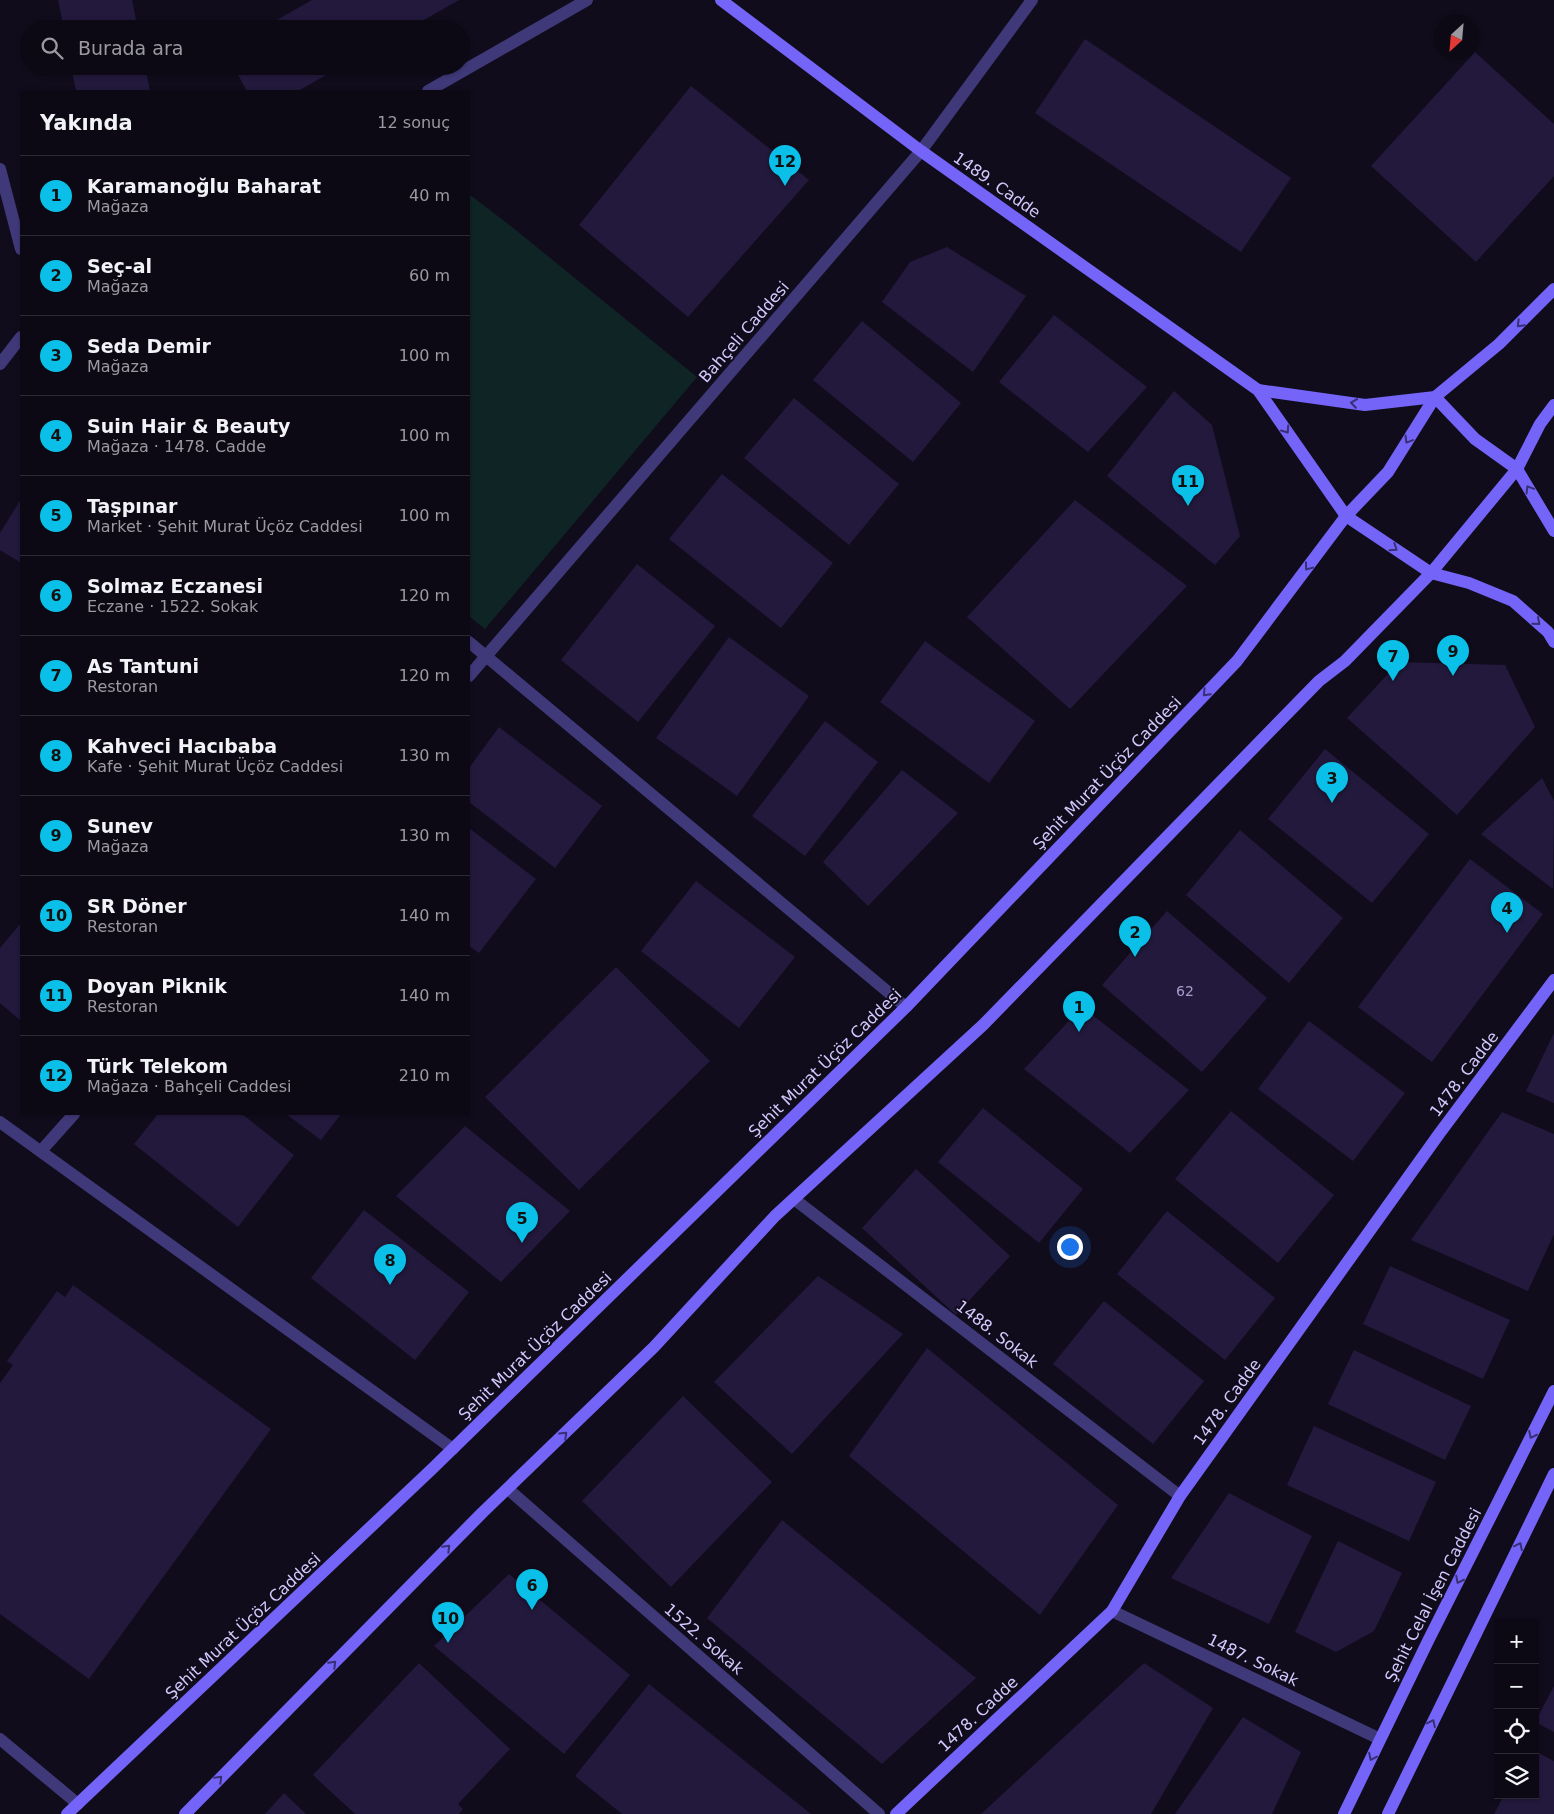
<!DOCTYPE html>
<html lang="tr">
<meta charset="utf-8">
<style>
body{margin:0;font-family:"DejaVu Sans",sans-serif;background:#1a1722;color:#f1f3f6}
.controls{position:absolute;right:15px;bottom:15px;display:grid;overflow:hidden;border-radius:0px;box-shadow:0 1px 4px #0004}
.controls button{width:45px;height:45px;display:grid;place-items:center;padding:0;border:0;border-bottom:1px solid #2c2a34;background:#0c0915;color:#f1f3f6;font:25px sans-serif}
.compass{position:absolute;left:1434px;top:15px;width:45px;height:45px;border-radius:50%;background:#0c0915;box-shadow:0 1px 4px #0004;rotate:206deg}
.you{position:absolute;left:1069px;top:1246px;width:18px;height:18px;margin:-12px;border:4px solid #fff;border-radius:50%;background:#1a73e8;box-shadow:0 0 0 8px #1a73e833}
.badge{display:grid;place-items:center;width:32px;height:32px;border-radius:50%;background:#0ac0e8;color:#111;font-size:16px;font-weight:700}
.pin{position:absolute;translate:-50% -41px;filter:drop-shadow(0 1px 2px #0008)}
.pin::after{content:'';position:absolute;top:26px;width:18px;height:15px;background:inherit;clip-path:polygon(0 0,100% 0,50% 100%)}
.list{margin:0;padding:0;list-style:none}
h2{display:flex;justify-content:space-between;align-items:center;height:65px;margin:0;padding:0 20px;font-size:21px}
h2 small{font-size:16px;font-weight:400;color:#9a9aa0}
.list li{display:grid;grid-template-columns:32px 1fr auto;gap:15px;align-items:center;box-sizing:border-box;height:80px;padding:0 20px;border-top:1px solid #2c2a34}
.list b{display:block;font-size:19px;white-space:nowrap}
.list p{margin:0;font-size:16px;white-space:nowrap;color:#9a9aa0}
.list em{font-size:16px;font-style:normal;color:#9a9aa0}
.icon{flex:none;width:28px;height:28px;fill:none;stroke:currentColor;stroke-width:2;stroke-linecap:round;stroke-linejoin:round}
.map{position:relative;flex:none;width:1554px;height:1814px;overflow:hidden}
.search{position:absolute;background:#0c0915;box-shadow:0 1px 4px #0004;left:20px;top:20px;width:450px;height:55px;display:flex;align-items:center;gap:12px;box-sizing:border-box;padding:0 18px;border-radius:28px;color:#9a9aa0;font-size:19px}
.panel{position:absolute;background:#0c0915;box-shadow:0 1px 4px #0004;left:20px;top:90px;width:450px;height:1025px;border-radius:0px}
.map>svg:first-child{display:block}
.green{fill:#0f2425}
.building{fill:#23193c}
.lines{fill:none;stroke-linecap:round;stroke-linejoin:round}
.street{stroke:#403979;stroke-width:12}
.secondary{stroke:#7464f8;stroke-width:12}
.oneway{stroke:#382f74}
.labels{text-anchor:middle;dominant-baseline:central;stroke-width:4;stroke-linejoin:round;paint-order:stroke}
.number-label{font-size:14px;fill:#a79dcd}
.street-label{font-size:16px;fill:#d3c9fd;stroke:#100c1c}
</style>
<div class="map">
<svg width="1554" height="1814" viewBox="0 0 1554 1814">
<rect width="100%" height="100%" fill="#100c1c"/>
<polygon class="green" points="469,194 512,227 697,377 485,629 469,616"/>
<g class="building">
<polygon points="58,0 132,0 138,29 64,29"/>
<polygon points="312,0 459,0 408,29 261,29"/>
<polygon points="1085,39 1291,178 1241,252 1035,113"/>
<polygon points="1475,52 1554,124 1554,176 1476,262 1371,166"/>
<polygon points="71,66 145,66 150,91 76,91"/>
<polygon points="233,66 342,66 298,91 247,91"/>
<polygon points="691,86 809,180 688,317 579,225"/>
<polygon points="947,247 1026,296 973,372 882,302 910,262"/>
<polygon points="1054,315 1147,387 1088,452 999,382"/>
<polygon points="862,321 961,403 913,462 813,380"/>
<polygon points="1174,391 1212,425 1240,536 1215,565 1107,476"/>
<polygon points="794,398 899,484 849,545 744,458"/>
<polygon points="722,474 833,563 781,628 669,539"/>
<polygon points="21,499 21,563 0,550 0,533"/>
<polygon points="1075,500 1187,586 1070,709 967,617"/>
<polygon points="637,564 715,626 638,722 561,660"/>
<polygon points="729,637 809,696 737,796 656,738"/>
<polygon points="925,641 1035,721 989,783 880,702"/>
<polygon points="1399,662 1505,665 1535,727 1457,815 1347,718"/>
<polygon points="825,721 878,762 805,856 752,816"/>
<polygon points="499,727 602,806 555,868 469,802 469,768"/>
<polygon points="1325,749 1429,834 1372,903 1268,819"/>
<polygon points="902,770 958,813 868,906 823,862"/>
<polygon points="1542,778 1554,801 1553,889 1481,834"/>
<polygon points="469,828 536,879 479,953 469,946"/>
<polygon points="1240,830 1343,918 1289,983 1186,895"/>
<polygon points="1470,859 1543,914 1432,1062 1358,1007"/>
<polygon points="696,881 795,957 739,1028 641,951"/>
<polygon points="1167,911 1267,998 1202,1072 1102,985"/>
<polygon points="21,923 21,1021 0,1003 0,948"/>
<polygon points="616,967 710,1061 579,1190 485,1097"/>
<polygon points="1082,1007 1189,1090 1130,1153 1024,1069"/>
<polygon points="1309,1021 1405,1093 1353,1161 1258,1089"/>
<polygon points="1554,1033 1554,1103 1526,1091"/>
<polygon points="983,1108 1083,1189 1039,1243 938,1162"/>
<polygon points="1231,1111 1334,1195 1278,1263 1175,1179"/>
<polygon points="1502,1112 1554,1134 1554,1234 1528,1291 1411,1240"/>
<polygon points="158,1114 242,1114 294,1155 238,1227 134,1144"/>
<polygon points="286,1114 341,1114 321,1140"/>
<polygon points="465,1126 570,1211 501,1282 396,1196"/>
<polygon points="916,1169 1010,1256 956,1315 862,1228"/>
<polygon points="364,1210 469,1292 415,1360 311,1278"/>
<polygon points="1167,1211 1275,1298 1225,1360 1117,1274"/>
<polygon points="1390,1266 1510,1320 1483,1379 1363,1324"/>
<polygon points="818,1276 903,1334 792,1454 714,1382"/>
<polygon points="73,1285 271,1429 89,1679 0,1614 0,1383 13,1365 7,1361 57,1291 65,1297"/>
<polygon points="1104,1301 1204,1381 1153,1444 1053,1364"/>
<polygon points="927,1348 1118,1505 1040,1615 849,1456"/>
<polygon points="1354,1350 1471,1406 1445,1460 1328,1404"/>
<polygon points="683,1396 772,1482 671,1587 582,1501"/>
<polygon points="1314,1426 1436,1482 1409,1541 1287,1485"/>
<polygon points="1229,1493 1312,1536 1269,1624 1171,1578"/>
<polygon points="782,1520 976,1678 882,1764 707,1618"/>
<polygon points="1338,1541 1402,1573 1374,1631 1336,1652 1295,1632"/>
<polygon points="509,1574 630,1675 564,1754 434,1646"/>
<polygon points="419,1663 510,1749 458,1804 463,1809 459,1814 355,1814 313,1775"/>
<polygon points="1144,1663 1213,1708 1151,1814 981,1814"/>
<polygon points="649,1684 761,1774 811,1814 622,1814 575,1776"/>
<polygon points="1554,1686 1554,1732 1535,1722"/>
<polygon points="1243,1717 1301,1752 1272,1814 1175,1814"/>
<polygon points="1535,1751 1554,1761 1554,1814 1494,1814 1504,1795 1535,1795"/>
<polygon points="284,1793 306,1814 265,1814"/>
</g>
<g class="lines">
<g class="street">
<polyline points="428,91 587,0"/>
<polyline points="0,169 21,249"/>
<polyline points="0,364 21,337"/>
<polyline points="469,642 906,1007"/>
<polyline points="469,676 921,151 1032,0"/>
<polyline points="0,1122 453,1449"/>
<polyline points="41,1151 74,1114"/>
<polyline points="794,1199 1180,1496"/>
<polyline points="508,1489 879,1814"/>
<polyline points="1112,1611 1380,1739"/>
<polyline points="0,1739 78,1804"/>
</g>
<g class="secondary">
<polyline points="721,0 921,151 1258,390 1346,516 1431,573 1469,583 1513,601 1548,632 1554,642"/>
<polyline points="1258,390 1365,405 1435,397 1475,439 1517,469 1554,531"/>
<polyline points="67,1814 432,1469 906,1007 1237,661 1346,516 1388,472 1435,397 1499,344 1554,289"/>
<polyline points="185,1814 482,1513 654,1347 775,1216 983,1025 1319,681 1345,661 1431,573 1517,469 1540,424 1554,405"/>
<polyline points="896,1814 1112,1611 1180,1496 1439,1134 1554,980"/>
<polyline points="1344,1814 1428,1641 1554,1391"/>
<polyline points="1388,1814 1554,1474"/>
</g>
</g>
<defs><path id="oneway-chevron" d="M-2-3.5L2.5 0L-2 3.5" fill="none" stroke-width="1.6" stroke-linecap="round" stroke-linejoin="round" transform="scale(1.25)"/></defs>
<g class="oneway">
<use href="#oneway-chevron" transform="translate(1520 324) rotate(135)"/>
<use href="#oneway-chevron" transform="translate(1354 403) rotate(-172)"/>
<use href="#oneway-chevron" transform="translate(1286 430) rotate(55)"/>
<use href="#oneway-chevron" transform="translate(1408 440) rotate(121)"/>
<use href="#oneway-chevron" transform="translate(1529 489) rotate(-121)"/>
<use href="#oneway-chevron" transform="translate(1394 548) rotate(34)"/>
<use href="#oneway-chevron" transform="translate(1308 567) rotate(127)"/>
<use href="#oneway-chevron" transform="translate(1537 622) rotate(41)"/>
<use href="#oneway-chevron" transform="translate(1206 693) rotate(134)"/>
<use href="#oneway-chevron" transform="translate(564 1435) rotate(-44)"/>
<use href="#oneway-chevron" transform="translate(1532 1435) rotate(117)"/>
<use href="#oneway-chevron" transform="translate(1519 1546) rotate(-64)"/>
<use href="#oneway-chevron" transform="translate(447 1548) rotate(-45)"/>
<use href="#oneway-chevron" transform="translate(1459 1580) rotate(117)"/>
<use href="#oneway-chevron" transform="translate(333 1664) rotate(-45)"/>
<use href="#oneway-chevron" transform="translate(1432 1723) rotate(-64)"/>
<use href="#oneway-chevron" transform="translate(1372 1757) rotate(116)"/>
<use href="#oneway-chevron" transform="translate(219 1779) rotate(-45)"/>
</g>
<g class="labels">
<g class="number-label">
<text x="1185" y="991">62</text>
</g>
<g class="street-label">
<text transform="translate(997 185) rotate(35)">1489. Cadde</text>
<text transform="translate(744 332) rotate(-49)">Bahçeli Caddesi</text>
<text transform="translate(1107 773) rotate(-46)">Şehit Murat Üçöz Caddesi</text>
<text transform="translate(825 1063) rotate(-44)">Şehit Murat Üçöz Caddesi</text>
<text transform="translate(1464 1074) rotate(-53)">1478. Cadde</text>
<text transform="translate(997 1334) rotate(38)">1488. Sokak</text>
<text transform="translate(535 1346) rotate(-44)">Şehit Murat Üçöz Caddesi</text>
<text transform="translate(1227 1402) rotate(-54)">1478. Cadde</text>
<text transform="translate(1433 1595) rotate(-63)">Şehit Celal İşen Caddesi</text>
<text transform="translate(243 1626) rotate(-43)">Şehit Murat Üçöz Caddesi</text>
<text transform="translate(704 1639) rotate(41)">1522. Sokak</text>
<text transform="translate(1253 1660) rotate(26)">1487. Sokak</text>
<text transform="translate(978 1714) rotate(-43)">1478. Cadde</text>
</g>
</g>
</svg>
<div class="controls">
<button>+</button>
<button>−</button>
<button><svg class="icon" aria-label="locate" viewBox="0 0 24 24"><circle cx="12" cy="12" r="6"/><path d="M12 2v4M12 18v4M2 12h4M18 12h4"/></svg></button>
<button><svg class="icon" aria-label="layers" viewBox="0 0 24 24"><path d="M12 4l9 5-9 5-9-5zM3 14l9 5 9-5"/></svg></button>
</div>
<svg class="compass" viewBox="-18 -18 36 36"><path d="M0-13l5 13h-10z" fill="#e53935"/><path d="M0 13l5-13h-10z" fill="#9a9aa0"/></svg>
<div class="you"></div>
<div class="pin badge" style="left:1079px;top:1032px">1</div>
<div class="pin badge" style="left:1135px;top:957px">2</div>
<div class="pin badge" style="left:1332px;top:803px">3</div>
<div class="pin badge" style="left:1507px;top:933px">4</div>
<div class="pin badge" style="left:522px;top:1243px">5</div>
<div class="pin badge" style="left:532px;top:1610px">6</div>
<div class="pin badge" style="left:1393px;top:681px">7</div>
<div class="pin badge" style="left:390px;top:1285px">8</div>
<div class="pin badge" style="left:1453px;top:676px">9</div>
<div class="pin badge" style="left:448px;top:1643px">10</div>
<div class="pin badge" style="left:1188px;top:506px">11</div>
<div class="pin badge" style="left:785px;top:186px">12</div>
<div class="search"><svg class="icon" aria-label="search" viewBox="0 0 24 24"><circle cx="10" cy="10" r="6"/><path d="M15 15l6 6"/></svg>Burada ara</div>
<section class="panel">
<h2>Yakında<small>12 sonuç</small></h2>
<ul class="list">
<li><span class="badge">1</span><div><b>Karamanoğlu Baharat</b><p>Mağaza</p></div><em>40 m</em></li>
<li><span class="badge">2</span><div><b>Seç-al</b><p>Mağaza</p></div><em>60 m</em></li>
<li><span class="badge">3</span><div><b>Seda Demir</b><p>Mağaza</p></div><em>100 m</em></li>
<li><span class="badge">4</span><div><b>Suin Hair &amp; Beauty</b><p>Mağaza · 1478. Cadde</p></div><em>100 m</em></li>
<li><span class="badge">5</span><div><b>Taşpınar</b><p>Market · Şehit Murat Üçöz Caddesi</p></div><em>100 m</em></li>
<li><span class="badge">6</span><div><b>Solmaz Eczanesi</b><p>Eczane · 1522. Sokak</p></div><em>120 m</em></li>
<li><span class="badge">7</span><div><b>As Tantuni</b><p>Restoran</p></div><em>120 m</em></li>
<li><span class="badge">8</span><div><b>Kahveci Hacıbaba</b><p>Kafe · Şehit Murat Üçöz Caddesi</p></div><em>130 m</em></li>
<li><span class="badge">9</span><div><b>Sunev</b><p>Mağaza</p></div><em>130 m</em></li>
<li><span class="badge">10</span><div><b>SR Döner</b><p>Restoran</p></div><em>140 m</em></li>
<li><span class="badge">11</span><div><b>Doyan Piknik</b><p>Restoran</p></div><em>140 m</em></li>
<li><span class="badge">12</span><div><b>Türk Telekom</b><p>Mağaza · Bahçeli Caddesi</p></div><em>210 m</em></li>
</ul>
</section>
</div>
